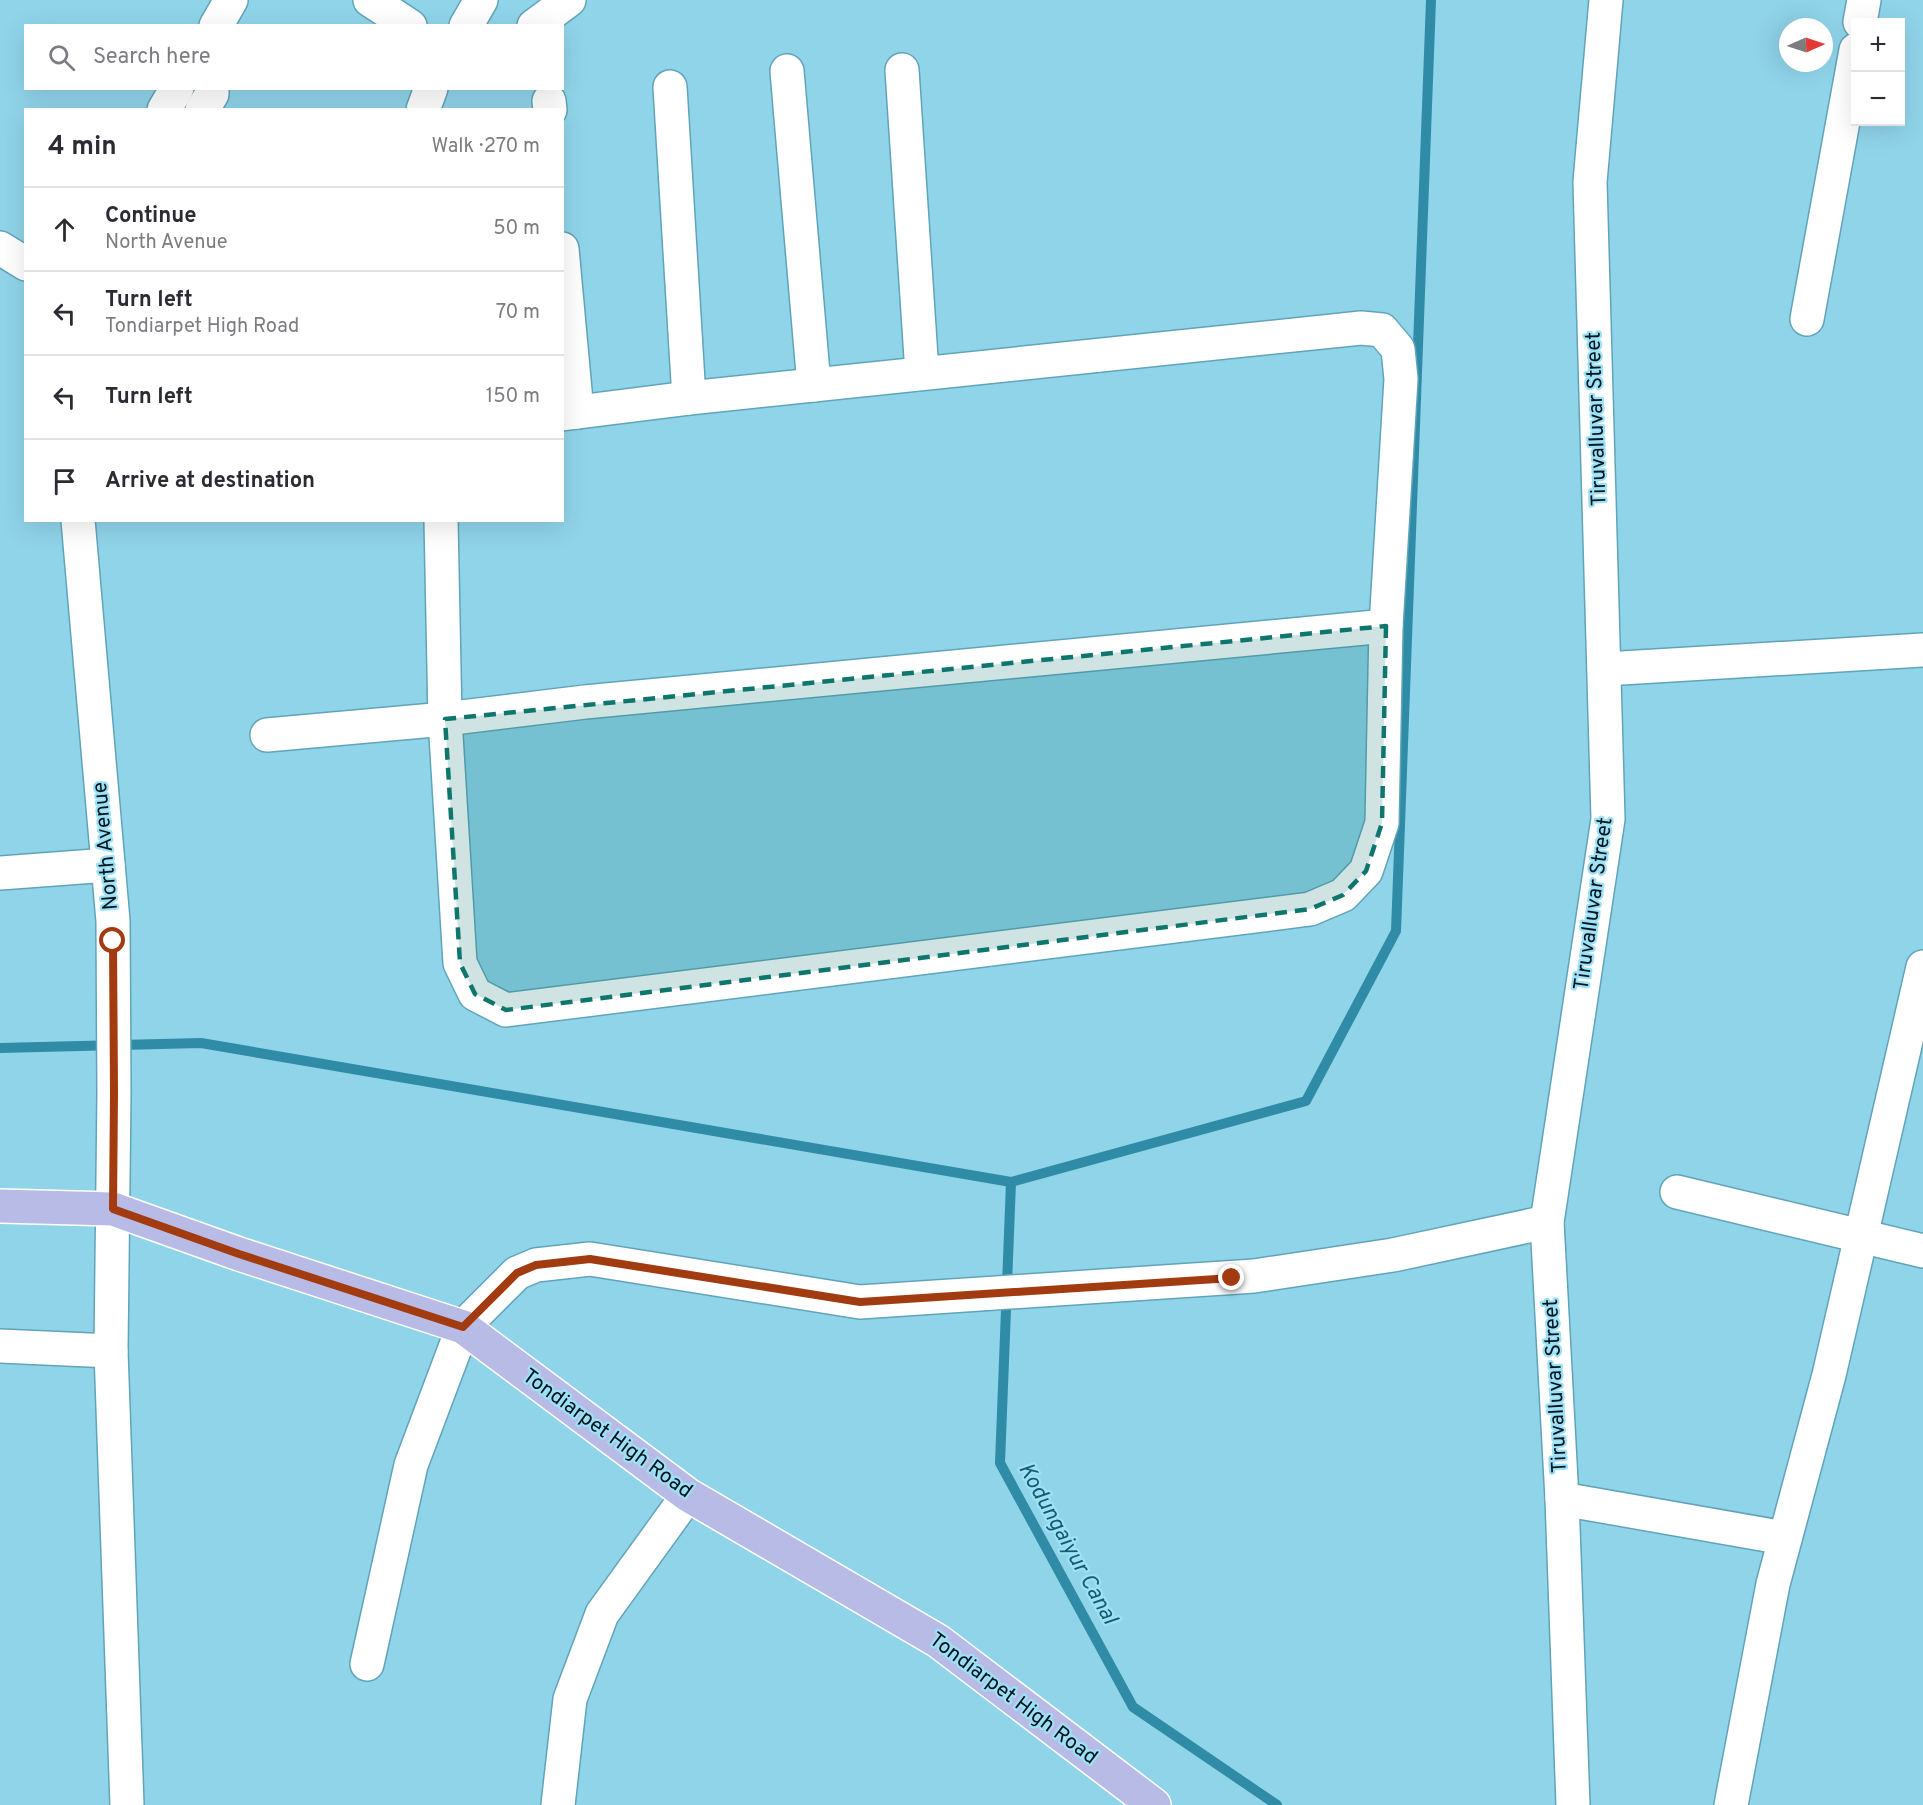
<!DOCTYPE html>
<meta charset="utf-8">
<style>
body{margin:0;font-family:Overpass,sans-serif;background:#f2f2f3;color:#2b2b33}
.controls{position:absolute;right:18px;top:18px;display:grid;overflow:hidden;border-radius:0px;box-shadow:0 6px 24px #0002}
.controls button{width:54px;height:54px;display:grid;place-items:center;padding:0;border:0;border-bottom:2px solid #e1e1e2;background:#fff;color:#2b2b33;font:30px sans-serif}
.compass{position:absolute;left:1779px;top:18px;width:54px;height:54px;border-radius:50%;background:#fff;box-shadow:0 6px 24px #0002;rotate:87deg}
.stop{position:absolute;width:18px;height:18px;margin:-14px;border:4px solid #a23c10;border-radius:50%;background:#fff}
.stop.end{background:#a23c10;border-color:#fff;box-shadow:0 2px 6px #0008}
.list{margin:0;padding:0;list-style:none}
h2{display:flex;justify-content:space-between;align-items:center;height:78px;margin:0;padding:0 24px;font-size:26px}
h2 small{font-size:20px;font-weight:400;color:#7c7c81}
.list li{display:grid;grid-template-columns:39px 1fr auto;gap:18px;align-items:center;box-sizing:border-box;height:84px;padding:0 24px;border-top:2px solid #e1e1e2}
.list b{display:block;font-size:22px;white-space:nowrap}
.list p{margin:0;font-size:20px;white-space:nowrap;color:#7c7c81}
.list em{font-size:20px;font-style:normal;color:#7c7c81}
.icon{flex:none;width:33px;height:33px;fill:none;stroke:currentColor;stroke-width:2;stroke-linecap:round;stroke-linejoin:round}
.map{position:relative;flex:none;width:1923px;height:1805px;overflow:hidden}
.search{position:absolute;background:#fff;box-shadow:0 6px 24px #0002;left:24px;top:24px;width:540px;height:66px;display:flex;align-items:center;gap:15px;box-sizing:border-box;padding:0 21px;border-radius:0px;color:#7c7c81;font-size:22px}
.panel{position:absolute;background:#fff;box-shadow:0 6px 24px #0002;left:24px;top:108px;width:540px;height:414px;border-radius:0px}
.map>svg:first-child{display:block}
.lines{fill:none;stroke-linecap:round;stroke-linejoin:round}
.stream{stroke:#308ca6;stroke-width:10}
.minor-casing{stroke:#61a4b9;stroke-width:36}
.major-casing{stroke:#fff;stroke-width:36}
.minor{stroke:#fff;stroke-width:33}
.major{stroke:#b8bbe5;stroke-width:33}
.route{stroke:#a23c10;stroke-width:8}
.marked{fill:#0f766e;fill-opacity:0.2;stroke:#0f766e;stroke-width:4.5;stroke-dasharray:12 8;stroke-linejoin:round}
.labels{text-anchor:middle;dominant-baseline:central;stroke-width:4.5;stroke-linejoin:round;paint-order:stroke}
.street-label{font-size:21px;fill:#00151d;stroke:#9de1f7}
.water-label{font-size:22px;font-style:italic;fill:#185a6c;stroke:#9de1f7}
</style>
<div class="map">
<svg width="1923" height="1805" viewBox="0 0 1923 1805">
<rect width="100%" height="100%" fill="#90d4ea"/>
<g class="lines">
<g class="stream">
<polyline points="0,1048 201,1043 1011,1182 1306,1101 1396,931 1431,0"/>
<polyline points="1011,1182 1000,1463 1133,1707 1277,1805"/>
</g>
<defs>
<g id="minor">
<polyline points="370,0 410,26"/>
<polyline points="1860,22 1864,0"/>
<polyline points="216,26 231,0"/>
<polyline points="466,26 481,0"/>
<polyline points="534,26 569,0"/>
<polyline points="902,70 922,373"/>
<polyline points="787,71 814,385"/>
<polyline points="670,87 689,398"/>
<polyline points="549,101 550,110"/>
<polyline points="164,110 177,88"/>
<polyline points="202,110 212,94 212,88"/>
<polyline points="423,110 431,88"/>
<polyline points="0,248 26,264"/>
<polyline points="562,249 577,412"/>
<polyline points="1807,319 1856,50"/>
<polyline points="78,520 113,921 114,1092 111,1351 127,1805"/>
<polyline points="441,520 445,719 460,963 475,994 506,1010 1310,909 1343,895 1366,871 1382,823 1386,626 1401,379 1398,349 1382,330 1361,328 689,398 562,414"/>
<polyline points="1605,669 1923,650"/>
<polyline points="267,735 445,719 585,702 1386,626"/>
<polyline points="0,873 108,865"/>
<polyline points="1677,1192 1923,1251"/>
<polyline points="0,1346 111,1351"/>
<polyline points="1562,1499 1785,1538"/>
<polyline points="367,1664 411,1465 463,1327 517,1273 536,1265 590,1259 860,1302 1254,1276 1393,1255 1547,1222"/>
<polyline points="558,1805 570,1699 602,1614 688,1495"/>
<polyline points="1573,1805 1562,1499 1547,1222 1608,819 1590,182 1606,0"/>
<polyline points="1731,1805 1773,1584 1829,1375 1923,967"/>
</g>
<polyline id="major" points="0,1206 113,1209 239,1254 463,1327 688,1495 938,1641 1154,1805"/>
</defs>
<use href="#minor" class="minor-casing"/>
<use href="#major" class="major-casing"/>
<use href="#minor" class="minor"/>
<use href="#major" class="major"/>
</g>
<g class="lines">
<polyline class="route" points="113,941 114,1092 113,1209 239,1254 463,1327 517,1273 536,1265 590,1259 860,1302 1232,1278"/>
</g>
<path class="marked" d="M1386,626L1382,823L1366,871L1343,895L1310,909L506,1010L475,994L460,963L445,719Z"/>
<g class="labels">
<g class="street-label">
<text transform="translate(1597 419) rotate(-92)">Tiruvalluvar Street</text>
<text transform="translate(106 846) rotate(-95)">North Avenue</text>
<text transform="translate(1594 904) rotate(-82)">Tiruvalluvar Street</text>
<text transform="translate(1556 1386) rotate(-93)">Tiruvalluvar Street</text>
<text transform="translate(607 1434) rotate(36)">Tondiarpet High Road</text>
<text transform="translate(1013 1699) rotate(37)">Tondiarpet High Road</text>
</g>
<g class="water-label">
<text transform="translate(1067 1544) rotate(61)">Kodungaiyur Canal</text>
</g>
</g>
</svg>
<div class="controls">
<button>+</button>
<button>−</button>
</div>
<svg class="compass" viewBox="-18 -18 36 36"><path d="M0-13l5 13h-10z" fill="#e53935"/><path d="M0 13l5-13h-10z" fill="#7c7c81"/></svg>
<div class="stop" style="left:113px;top:941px"></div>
<div class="stop end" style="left:1232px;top:1278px"></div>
<div class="search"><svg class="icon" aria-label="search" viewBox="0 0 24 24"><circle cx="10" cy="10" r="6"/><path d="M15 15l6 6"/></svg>Search here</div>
<section class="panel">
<h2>4 min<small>Walk · 270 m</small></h2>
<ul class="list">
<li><svg class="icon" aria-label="ahead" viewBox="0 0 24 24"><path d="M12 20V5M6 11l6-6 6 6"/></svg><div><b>Continue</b><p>North Avenue</p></div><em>50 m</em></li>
<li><svg class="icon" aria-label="left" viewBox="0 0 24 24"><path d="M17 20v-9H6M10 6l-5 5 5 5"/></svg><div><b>Turn left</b><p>Tondiarpet High Road</p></div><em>70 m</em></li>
<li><svg class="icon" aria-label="left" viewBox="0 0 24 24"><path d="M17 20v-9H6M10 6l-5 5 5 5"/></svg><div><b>Turn left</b></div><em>150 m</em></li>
<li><svg class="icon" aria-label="arrive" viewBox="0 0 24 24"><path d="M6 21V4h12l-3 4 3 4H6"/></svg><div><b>Arrive at destination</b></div></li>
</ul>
</section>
</div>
